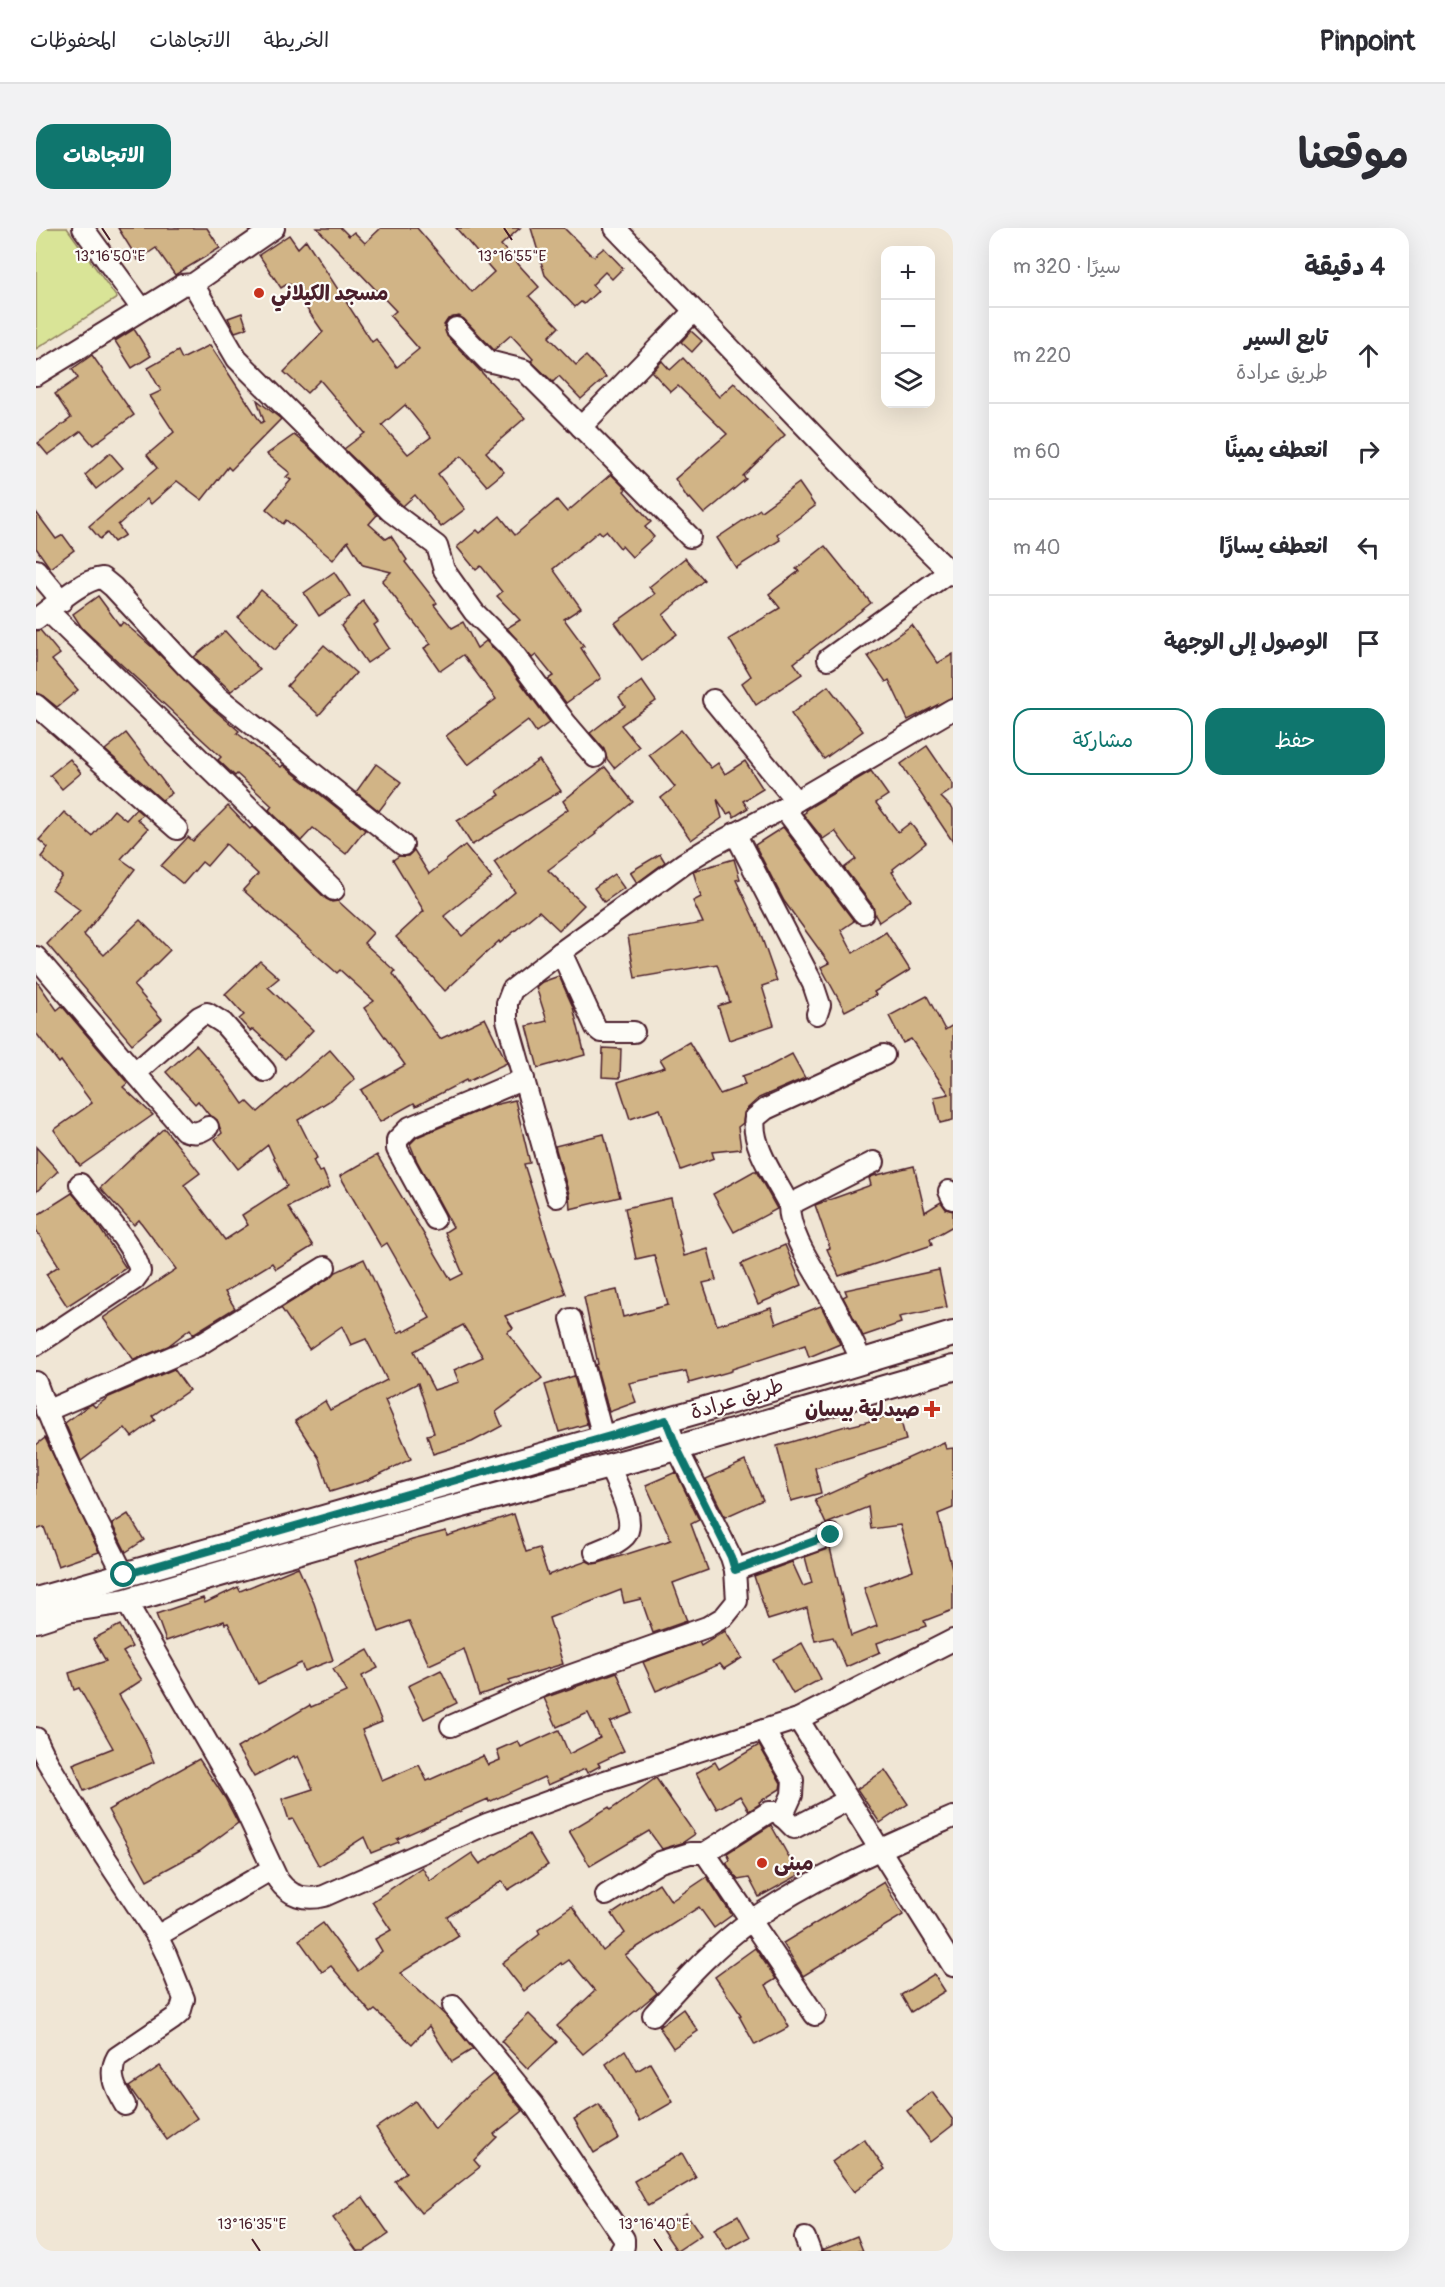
<!DOCTYPE html>
<html lang="ar">
<meta charset="utf-8">
<style>
body{margin:0;font-family:Pangolin,"Playpen Sans Arabic",sans-serif;background:#f2f2f3;color:#2b2b33;direction:rtl}
.controls{position:absolute;right:18px;top:18px;display:grid;overflow:hidden;border-radius:12px;box-shadow:0 6px 24px #0002}
.controls button{width:54px;height:54px;display:grid;place-items:center;padding:0;border:0;border-bottom:2px solid #e1e1e2;background:#fff;color:#2b2b33;font:30px sans-serif}
.stop{position:absolute;width:18px;height:18px;margin:-14px;border:4px solid #0f766e;border-radius:50%;background:#fff}
.stop.end{background:#0f766e;border-color:#fff;box-shadow:0 2px 6px #0008}
.list{margin:0;padding:0;list-style:none}
h2{display:flex;justify-content:space-between;align-items:center;height:78px;margin:0;padding:0 24px;font-size:26px}
h2 small{font-size:20px;font-weight:400;color:#7c7c81}
.list li{display:grid;grid-template-columns:39px 1fr auto;gap:18px;align-items:center;box-sizing:border-box;height:96px;padding:0 24px;border-top:2px solid #e1e1e2}
.list b{display:block;font-size:22px;white-space:nowrap}
.list p{margin:0;font-size:20px;white-space:nowrap;color:#7c7c81}
.list em{font-size:20px;font-style:normal;color:#7c7c81}
.actions{display:flex;gap:12px;padding:18px 24px}
.actions a{flex:1;padding:14px 0;border:2px solid #0f766e;border-radius:18px;text-align:center;font-size:21px;color:#0f766e}
.actions .main{background:#0f766e;color:#fff}
.icon{flex:none;width:33px;height:33px;fill:none;stroke:currentColor;stroke-width:2;stroke-linecap:round;stroke-linejoin:round}
.map{position:relative;flex:none;width:917px;height:2023px;overflow:hidden;direction:ltr;border-radius:18px}
header{display:flex;align-items:center;gap:36px;box-sizing:border-box;height:84px;padding:0 30px;background:#fff;border-bottom:2px solid #e1e1e2}
header strong{font-size:28px}
nav{display:flex;gap:33px;margin-inline-start:auto;font-size:21px}
.intro{display:flex;align-items:center;justify-content:space-between;box-sizing:border-box;height:144px;padding:0 36px}
h1{margin:0;font-size:42px}
.button{padding:15px 27px;border-radius:18px;background:#0f766e;color:#fff;font-size:21px;font-weight:700}
main{display:flex;gap:36px;padding:0 36px}
aside{flex:1;background:#fff;border-radius:18px;box-shadow:0 6px 24px #0002}
.map>svg:first-child{display:block}
.green{fill:#d9e497;stroke:#928261;stroke-width:1.5}
.building{fill:#d1b486;stroke:#4a1f2b;stroke-width:1.5;fill-rule:evenodd}
.lines{fill:none;stroke-linecap:round;stroke-linejoin:round}
.minor-casing{stroke:#4a1f2b;stroke-width:24}
.major-casing{stroke:#4a1f2b;stroke-width:28}
.minor{stroke:#fdfcf7;stroke-width:20}
.major{stroke:#fdfcf7;stroke-width:24}
.route{stroke:#0f766e;stroke-width:8}
.ticks{fill:none;stroke:#4a1f2b;stroke-width:2}
.poi-dot{fill:#c8321e;stroke:#fdfcf7;stroke-width:2}
.labels{text-anchor:middle;dominant-baseline:central;stroke-width:4.5;stroke-linejoin:round;paint-order:stroke}
.poi-label{font-size:21px;font-weight:bold;fill:#4a1f2b;stroke:#fdfcf7;text-anchor:start}
.street-label{font-size:21px;fill:#4a1f2b;stroke:#fdfcf7}
.ticks-label{font-size:15px;text-anchor:middle;fill:#4a1f2b;stroke:#fdfcf7;stroke-width:4.5;stroke-linejoin:round;paint-order:stroke}
</style>
<header>
<strong>Pinpoint</strong>
<nav><a>الخريطة</a><a>الاتجاهات</a><a>المحفوظات</a></nav>
</header>
<div class="intro"><h1>موقعنا</h1><a class="button">الاتجاهات</a></div>
<main>
<aside>
<h2>4 دقيقة<small>سيرًا · 320 m</small></h2>
<ul class="list">
<li><svg class="icon" aria-label="ahead" viewBox="0 0 24 24"><path d="M12 20V5M6 11l6-6 6 6"/></svg><div><b>تابع السير</b><p>طريق عرادة</p></div><em>220 m</em></li>
<li><svg class="icon" aria-label="right" viewBox="0 0 24 24"><path d="M7 20v-9h11M14 6l5 5-5 5"/></svg><div><b>انعطف يمينًا</b></div><em>60 m</em></li>
<li><svg class="icon" aria-label="left" viewBox="0 0 24 24"><path d="M17 20v-9H6M10 6l-5 5 5 5"/></svg><div><b>انعطف يسارًا</b></div><em>40 m</em></li>
<li><svg class="icon" aria-label="arrive" viewBox="0 0 24 24"><path d="M6 21V4h12l-3 4 3 4H6"/></svg><div><b>الوصول إلى الوجهة</b></div></li>
</ul>
<div class="actions"><a class="main">حفظ</a><a>مشاركة</a></div>
</aside>
<div class="map">
<svg width="917" height="2023" viewBox="0 0 917 2023">
<rect width="100%" height="100%" fill="#f0e6d5"/>
<filter id="ink" filterUnits="userSpaceOnUse"><feTurbulence type="fractalNoise" baseFrequency=".0167" numOctaves="2"/><feDisplacementMap in="SourceGraphic" scale="12" xChannelSelector="R" yChannelSelector="G"/><feConvolveMatrix kernelMatrix="1 2 1 2 8 2 1 2 1" color-interpolation-filters="sRGB"/></filter>
<g filter="url(#ink)">
<polygon class="green" points="6,0 31,0 81,70 0,121 0,4"/>
<g class="building">
<polygon points="82,0 171,0 184,20 139,47 120,20 102,32"/>
<path d="M281,0H305L313,8L318,4L329,15L345,0H381L436,64L458,44L420,0H484L465,17L503,59L493,68L523,99L513,109L540,137L550,128L570,149L545,171L523,148L517,154L495,133L497,131L475,107L458,122L428,91L423,88L412,91L408,97L411,108L489,190L450,224L468,244L451,258L425,228L402,246L429,281L405,299L379,267L367,278L308,221L329,205L284,152L271,165L248,144L287,104L253,55L245,60L223,27L253,7L262,20L270,12L336,114L340,111L361,139L383,121L354,88L360,83ZM369,177L395,209L372,226L346,197Z"/>
<polygon points="495,0 528,0 555,27 558,28 568,20 587,40 576,51 569,44 556,57 562,63 548,76 545,74 539,79 509,47"/>
<polygon points="206,85 211,100 199,104 192,90"/>
<polygon points="98,101 115,128 96,140 79,113"/>
<polygon points="655,103 666,113 656,124 645,114"/>
<polygon points="174,117 225,195 228,193 221,172 245,191 195,242 192,239 166,272 141,253 115,276 111,271 82,297 89,307 78,314 71,305 64,311 53,298 121,240 111,227 138,204 114,168 125,163 112,140 142,123 146,131"/>
<polygon points="56,127 98,187 57,217 45,203 12,227 2,215 35,190 19,166 42,150 36,141"/>
<polygon points="647,130 683,169 698,155 749,207 707,248 710,251 668,286 654,270 652,271 639,251 691,206 642,158 635,164 616,144 626,133 634,142"/>
<polygon points="258,207 274,220 341,287 333,296 350,311 355,308 371,332 369,334 401,375 398,377 416,400 427,394 441,420 450,413 464,427 514,494 500,504 492,492 432,537 410,508 460,471 427,427 404,443 388,420 395,416 346,353 355,344 327,337 312,313 297,332 250,292 247,296 230,281 255,252 250,249 254,245 231,226"/>
<polygon points="74,225 87,240 60,261 49,247"/>
<polygon points="575,246 590,261 588,263 615,294 609,299 618,309 596,329 586,318 584,320 570,303 566,306 563,303 517,341 545,380 528,391 548,418 545,420 565,450 530,475 512,451 517,448 500,427 496,430 471,400 484,392 461,368 466,364 445,338 440,342 421,319 441,302 444,305 464,288 479,307 521,272 531,284"/>
<polygon points="763,255 779,278 741,306 744,312 700,340 681,310 724,281 725,283"/>
<polygon points="0,284 20,311 27,307 38,322 14,340 0,320"/>
<polygon points="789,318 835,375 758,435 766,446 720,477 706,455 715,448 693,411 744,380 733,366 763,343 760,341"/>
<polygon points="649,330 668,352 627,387 641,406 606,432 579,395 619,366 613,359"/>
<polygon points="298,344 314,368 283,388 268,365"/>
<polygon points="225,362 263,395 239,422 202,390"/>
<polygon points="62,368 84,398 87,394 116,419 174,478 203,503 201,505 245,539 247,537 329,602 310,626 277,600 265,613 233,582 236,578 222,565 201,546 199,548 182,532 185,529 46,400 37,386"/>
<polygon points="327,373 342,394 338,397 353,420 331,435 305,398"/>
<polygon points="876,397 902,435 917,426 917,469 872,492 853,452 850,454 832,428"/>
<polygon points="4,402 24,426 16,432 42,462 21,479 7,468 0,465 0,403"/>
<polygon points="189,403 224,442 195,463 158,429"/>
<polygon points="288,417 320,445 283,487 251,458"/>
<polygon points="606,453 620,473 585,497 603,519 578,540 571,531 568,521 554,505 589,478 583,469"/>
<polygon points="792,458 827,503 788,531 755,486"/>
<polygon points="645,502 675,540 682,535 689,546 709,533 727,561 707,573 712,580 698,589 695,584 691,586 681,571 686,590 655,612 625,570 639,559 613,527"/>
<polygon points="90,505 136,565 126,572 69,522"/>
<polygon points="891,518 917,556 917,561 905,569 917,581 917,614 865,536"/>
<polygon points="34,531 45,545 26,561 14,547"/>
<polygon points="503,532 525,563 436,617 421,593 464,567 461,563"/>
<polygon points="340,536 365,554 343,583 320,564"/>
<polygon points="569,539 597,574 559,605 560,606 512,642 548,677 523,702 503,683 464,715 463,713 409,763 360,709 388,683 357,632 363,628 372,628 378,622 393,646 429,617 456,650 408,688 426,708 479,664 458,634 532,581 527,573"/>
<polygon points="835,543 852,567 840,575 862,604 874,595 890,615 857,641 858,643 856,644 875,672 843,694 839,687 837,678 808,640 820,631 799,603 787,611 767,586 770,584 769,582"/>
<polygon points="192,578 214,601 216,599 290,671 296,674 302,673 337,705 328,715 359,743 357,746 404,811 449,790 471,835 431,854 430,852 380,878 378,875 344,894 325,862 369,837 328,780 338,773 304,742 301,745 207,662 222,646 190,616 171,638 166,634 147,656 125,638 152,609 157,613"/>
<polygon points="100,581 107,587 101,591 112,601 85,631 99,641 48,707 68,727 104,692 134,722 98,758 126,791 96,816 11,716 44,682 16,661 26,648 5,629 12,620 3,612 28,584 56,608 78,582 90,592"/>
<polygon points="747,599 818,693 805,702 817,725 850,704 874,742 838,764 840,767 809,783 785,739 793,735 748,673 719,617"/>
<polygon points="624,626 629,634 601,655 594,644"/>
<polygon points="698,631 704,651 700,652 722,699 741,753 726,758 738,797 693,812 682,778 694,774 681,736 599,750 592,708 667,695 657,673 665,669 657,643"/>
<polygon points="578,646 588,660 568,674 558,660"/>
<polygon points="224,733 243,750 232,759 277,802 249,831 217,801 214,803 203,791 208,787 189,766"/>
<polygon points="523,748 537,779 549,827 502,840 491,798 511,793 500,759 506,754"/>
<polygon points="0,752 21,782 26,778 89,852 92,855 87,859 117,887 44,938 18,902 56,875 25,833 23,835 0,805"/>
<polygon points="891,768 909,802 917,797 917,892 904,895 898,869 913,866 875,811 867,815 853,788"/>
<polygon points="653,814 684,866 709,857 706,848 730,840 756,826 769,850 723,870 711,881 708,885 707,895 702,899 705,921 676,924 678,930 645,942 624,881 594,891 582,854 629,839 624,831"/>
<polygon points="160,817 189,850 207,876 211,873 222,884 294,822 319,851 295,872 262,892 281,930 277,932 283,944 287,943 294,959 252,979 277,1018 240,1041 236,1035 189,1064 199,1080 157,1106 154,1101 132,1118 98,1132 67,1090 140,1041 103,992 98,997 64,960 128,900 164,945 148,957 189,1012 212,997 206,987 251,958 232,917 202,941 179,911 186,905 181,892 173,887 162,873 159,876 130,844"/>
<polygon points="567,820 585,821 584,850 566,849"/>
<path d="M479,872L494,935L488,936L514,1019H513L530,1066L469,1088L477,1100L471,1104L506,1150L460,1184L466,1198L436,1214L397,1226L391,1207L398,1205L382,1155L349,1172L375,1231L332,1252L294,1264L283,1230L259,1193L289,1173L294,1182L351,1152L330,1111L315,1117L306,1098L273,1121L245,1080L295,1049L300,1044L328,1031L362,1105L367,1102L368,1104L394,1090L351,1015L345,1019L304,948L341,927L415,1052L427,1046L409,1004L417,999L381,933L374,916L381,909L454,878ZM427,1097L447,1129L418,1142L423,1154L398,1162L378,1123Z"/>
<polygon points="568,906 584,969 534,981 533,966 519,918"/>
<polygon points="0,919 22,943 0,964"/>
<polygon points="878,938 889,984 905,974 910,981 917,983 917,998 894,1011 896,1017 803,1048 791,1021 794,1020 779,977 835,957 833,950 837,948"/>
<polygon points="718,943 720,943 741,981 698,1004 677,966"/>
<polygon points="36,965 57,990 90,1040 31,1078 10,1046 23,1038 0,1002 0,988"/>
<polygon points="635,970 648,1028 672,1021 680,1052 667,1055 681,1097 735,1080 740,1096 785,1078 804,1116 773,1129 769,1117 696,1141 696,1143 653,1155 650,1143 593,1155 600,1174 573,1184 560,1137 562,1136 548,1069 581,1062 587,1089 632,1077 618,1027 600,1031 589,980"/>
<polygon points="749,1017 766,1057 722,1076 705,1036"/>
<polygon points="903,1042 911,1079 863,1089 865,1095 827,1108 807,1069 811,1067 809,1062"/>
<polygon points="138,1141 153,1162 116,1188 119,1192 96,1209 89,1200 45,1233 29,1195 52,1178 56,1176 59,1179 73,1169"/>
<polygon points="538,1148 551,1196 523,1204 509,1157"/>
<polygon points="863,1186 870,1212 779,1240 785,1265 755,1273 741,1218 813,1197 814,1198"/>
<polygon points="9,1210 63,1324 22,1338 8,1299 0,1302 0,1217"/>
<polygon points="908,1214 910,1221 917,1220 917,1280 902,1286 917,1344 917,1382 888,1393 890,1398 841,1415 844,1424 810,1439 797,1409 779,1413 771,1380 732,1392 718,1348 756,1334 767,1358 776,1355 769,1329 794,1320 815,1408 841,1398 828,1360 877,1342 864,1297 835,1301 832,1279 790,1296 779,1272"/>
<polygon points="709,1233 727,1272 689,1289 670,1251"/>
<polygon points="640,1244 663,1292 655,1296 672,1342 637,1355 651,1393 617,1405 605,1371 588,1375 585,1362 513,1390 527,1436 473,1452 475,1456 443,1467 428,1421 393,1437 373,1393 343,1404 319,1333 376,1312 410,1303 411,1308 478,1286 490,1324 503,1320 512,1347 551,1333 557,1336 563,1335 635,1312 610,1257"/>
<polygon points="92,1286 108,1312 90,1324 76,1296"/>
<polygon points="262,1339 278,1375 297,1432 268,1443 265,1435 222,1456 192,1395 189,1396 188,1393 130,1413 120,1386 167,1370 169,1375 202,1359 204,1363"/>
<polygon points="84,1397 96,1419 87,1424 106,1452 83,1467 106,1506 118,1534 48,1563 37,1536 77,1520 43,1460 38,1462 33,1445 70,1433 57,1411"/>
<polygon points="689,1403 706,1430 688,1441 684,1436 620,1463 607,1434 663,1414 665,1418"/>
<polygon points="766,1415 785,1451 757,1466 737,1431"/>
<polygon points="332,1422 342,1440 326,1448 346,1494 326,1502 346,1553 383,1537 391,1553 447,1528 452,1537 464,1532 461,1522 482,1513 485,1519 523,1502 533,1526 564,1510 552,1485 521,1499 508,1470 581,1444 597,1485 574,1494 588,1523 562,1535 564,1538 551,1545 549,1541 512,1557 508,1549 453,1574 452,1571 361,1611 363,1614 335,1625 328,1609 283,1638 257,1591 253,1592 246,1571 277,1561 262,1528 259,1530 258,1528 218,1549 201,1520 274,1477 275,1479 310,1464 297,1441"/>
<polygon points="405,1442 421,1475 388,1491 372,1458"/>
<polygon points="723,1517 745,1555 744,1561 723,1574 724,1576 713,1583 704,1568 681,1581 660,1545 679,1534 683,1541"/>
<polygon points="163,1531 189,1570 202,1595 164,1623 111,1652 72,1582"/>
<polygon points="849,1542 872,1576 844,1595 821,1561"/>
<polygon points="620,1550 659,1606 646,1615 626,1621 613,1603 554,1638 533,1603 573,1579 574,1582"/>
<polygon points="735,1597 763,1647 723,1669 713,1650 702,1652 690,1635 694,1632 691,1625"/>
<polygon points="493,1606 512,1637 472,1662 466,1653 411,1689 423,1708 364,1745 410,1788 437,1821 416,1834 393,1798 376,1816 339,1782 335,1785 295,1738 286,1744 263,1712 287,1695 322,1743 346,1723 339,1711 355,1702 336,1674 386,1639 394,1653 436,1625 444,1636"/>
<polygon points="671,1649 696,1687 678,1700 663,1679 589,1727 621,1765 547,1826 521,1798 559,1763 533,1732 526,1737 525,1735 488,1763 466,1735 504,1706 502,1702 536,1678 567,1723 589,1705 576,1686 623,1655 635,1673"/>
<polygon points="848,1654 867,1687 767,1748 747,1715"/>
<polygon points="719,1720 740,1751 730,1757 753,1799 719,1817 703,1788 705,1787 679,1749"/>
<polygon points="898,1746 909,1763 875,1784 865,1767"/>
<polygon points="647,1781 662,1803 637,1820 623,1799"/>
<polygon points="493,1786 521,1814 492,1841 465,1813"/>
<polygon points="589,1822 601,1843 614,1835 637,1874 604,1893 570,1836"/>
<polygon points="124,1838 161,1890 131,1912 93,1859"/>
<polygon points="457,1846 487,1883 458,1906 461,1909 438,1932 444,1939 385,1985 359,1953 370,1944 340,1900 379,1873 399,1901 434,1865"/>
<polygon points="896,1864 917,1892 917,1897 895,1914 871,1883"/>
<polygon points="563,1876 583,1910 558,1925 538,1891"/>
<polygon points="828,1911 849,1941 818,1964 796,1934"/>
<polygon points="646,1925 660,1950 612,1978 598,1953"/>
<polygon points="327,1969 353,2006 328,2023 321,2023 297,1990"/>
<polygon points="650,1985 665,2007 641,2023 626,2001"/>
<polygon points="702,1987 714,2009 691,2022 678,2001"/>
<polygon points="821,2008 827,2023 786,2023 786,2022"/>
</g>
<g class="lines">
<defs>
<g id="minor">
<polyline points="47,0 106,81"/>
<polyline points="579,0 831,263 917,347"/>
<polyline points="157,56 201,131 354,283 401,318 408,342 438,384 473,419 529,494 559,529"/>
<polyline points="420,100 452,133 488,142 545,199"/>
<polyline points="0,147 146,57 157,56 238,0"/>
<polyline points="654,309 545,199 658,83"/>
<polyline points="0,342 26,373"/>
<polyline points="12,383 298,662"/>
<path d="M0,391C17,379 45,352 66,350L77,359L151,439L182,469L367,617"/>
<polyline points="792,431 913,344"/>
<polyline points="677,472 760,573"/>
<polyline points="0,477 141,601"/>
<polyline points="748,580 827,685"/>
<polyline points="699,605 777,756 784,777 781,786"/>
<polyline points="525,724 560,800 565,804 598,804"/>
<path d="M0,729L148,902C158,906 164,905 172,899"/>
<polyline points="99,845 163,789 171,785 187,795 229,843"/>
<polyline points="913,963 917,971"/>
<polyline points="521,969 471,792 471,775 476,762 525,724 648,635 676,618 748,580 917,481"/>
<polyline points="753,977 838,934"/>
<polyline points="399,991 361,921 361,912 374,899 488,851"/>
<polyline points="535,1091 567,1209"/>
<path d="M0,1117L98,1052L104,1044C100,1019 61,978 44,956"/>
<path d="M826,1133C815,1111 805,1088 792,1066C778,1041 753,1007 753,977C741,953 714,917 719,890L730,881L848,827"/>
<path d="M0,1154C24,1221 56,1284 88,1347"/>
<polyline points="10,1183 161,1118 289,1039"/>
<path d="M559,1324C569,1320 581,1316 589,1308C602,1294 580,1255 573,1238"/>
<polyline points="699,1342 795,1307"/>
<path d="M90,1373L205,1573L242,1652C253,1668 269,1673 288,1668L451,1596L566,1554L762,1491L917,1412"/>
<polyline points="762,1491 917,1738"/>
<polyline points="415,1498 513,1455 671,1399 688,1389 701,1373 699,1342 695,1329 641,1220 630,1192"/>
<polyline points="728,1502 757,1552 756,1567 746,1589"/>
<path d="M0,1510L11,1533L69,1629L121,1708L130,1726L148,1771L144,1785L137,1791L81,1829C71,1847 80,1862 89,1877"/>
<polyline points="669,1625 779,1787"/>
<polyline points="570,1667 624,1634 654,1625 669,1625 733,1584 742,1584 758,1600 812,1572"/>
<polyline points="121,1708 236,1641"/>
<polyline points="417,1778 498,1877 588,2011 588,2018 585,2023"/>
<path d="M617,1787C648,1753 679,1718 717,1691C778,1649 849,1619 917,1589"/>
<polyline points="769,2010 774,2023"/>
</g>
<g id="major">
<polyline points="0,1372 676,1179 917,1106"/>
<polyline points="0,1392 31,1382 90,1373 396,1285 641,1220 917,1140"/>
</g>
</defs>
<use href="#minor" class="minor-casing"/>
<use href="#major" class="major-casing"/>
<use href="#minor" class="minor"/>
<use href="#major" class="major"/>
</g>
</g>
<g class="lines" filter="url(#ink)">
<polyline class="route" points="88,1347 630,1192 641,1220 695,1329 699,1342 795,1307"/>
</g>
<path class="ticks" d="M66,0L74,12M468,0L476,12M216,2011L224,2023M618,2011L626,2023"/>
<g class="poi-dot">
<circle cx="223" cy="65" r="6"/>
<path d="M893 1172h6v6h6v6h-6v6h-6v-6h-6v-6h6z"/>
<circle cx="726" cy="1635" r="6"/>
</g>
<g class="labels">
<g class="poi-label">
<text x="235" y="65">مسجد الكيلاني</text>
<text x="884" y="1181" text-anchor="end">صيدلية بيسان</text>
<text x="738" y="1635">مبنى</text>
</g>
<g class="street-label">
<text transform="translate(701 1171) rotate(-17)">طريق عرادة</text>
</g>
</g>
<g class="ticks-label">
<text x="74" y="33">13°16'50"E</text>
<text x="476" y="33">13°16'55"E</text>
<text x="216" y="2001">13°16'35"E</text>
<text x="618" y="2001">13°16'40"E</text>
</g>
</svg>
<div class="controls">
<button>+</button>
<button>−</button>
<button><svg class="icon" aria-label="layers" viewBox="0 0 24 24"><path d="M12 4l9 5-9 5-9-5zM3 14l9 5 9-5"/></svg></button>
</div>
<div class="stop" style="left:88px;top:1347px"></div>
<div class="stop end" style="left:795px;top:1307px"></div>
</div>
</main>
